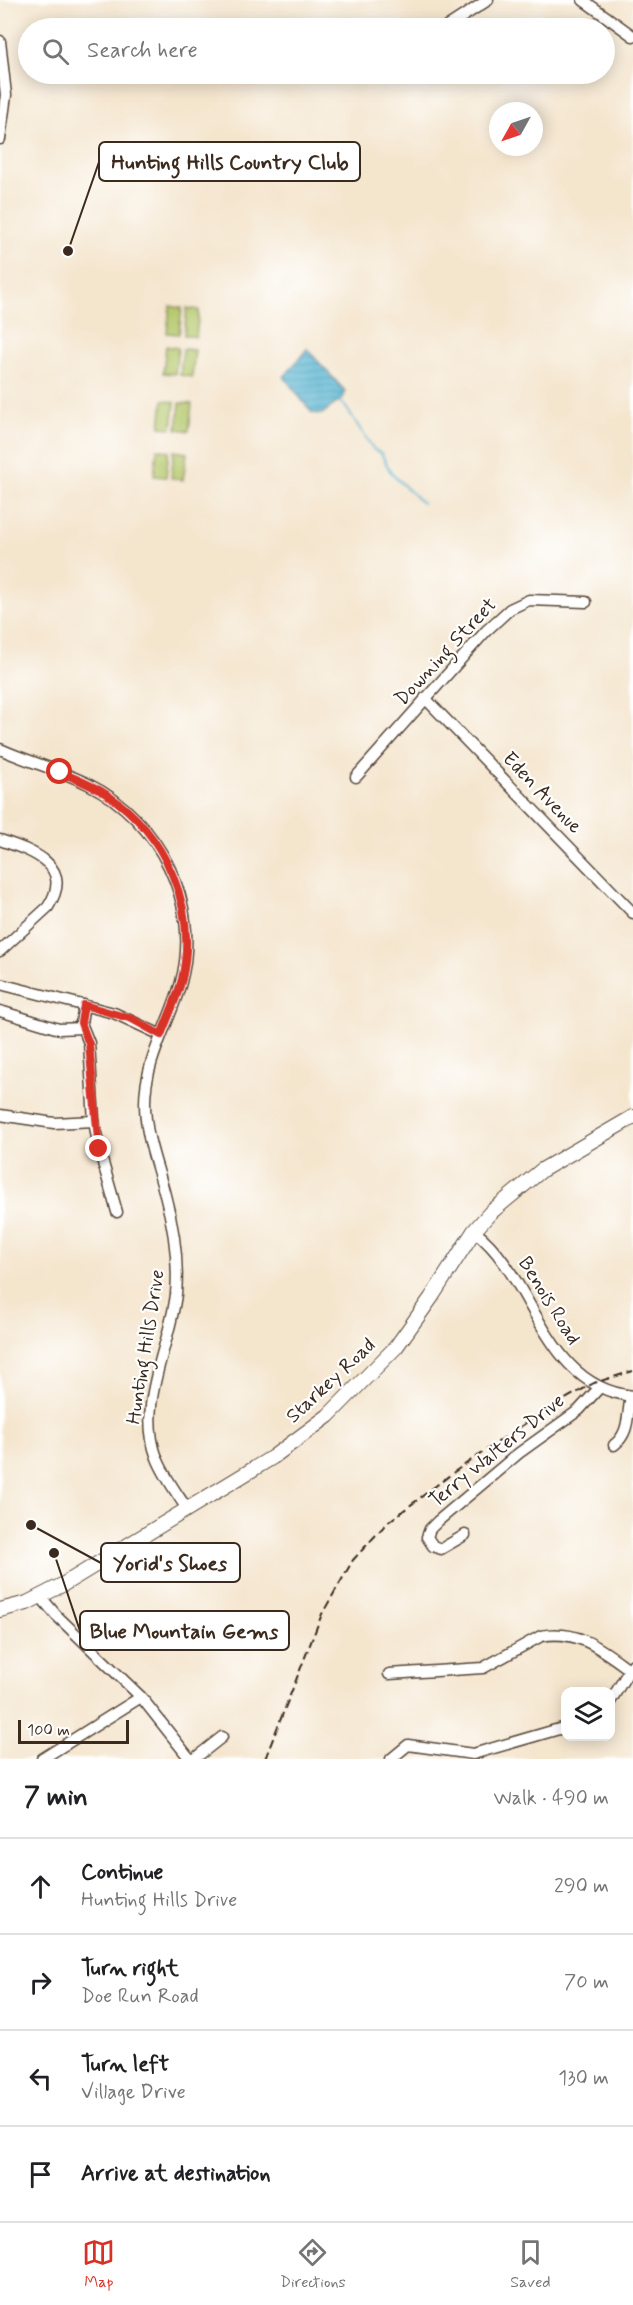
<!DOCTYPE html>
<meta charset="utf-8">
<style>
body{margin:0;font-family:Mynerve,sans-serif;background:#f6f6f6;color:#202124}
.controls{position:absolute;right:18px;bottom:18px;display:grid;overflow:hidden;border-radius:12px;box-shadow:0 3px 15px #0003}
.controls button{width:54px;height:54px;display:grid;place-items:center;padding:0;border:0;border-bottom:2px solid #e0e0e0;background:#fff;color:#202124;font:30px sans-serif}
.compass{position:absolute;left:489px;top:102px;width:54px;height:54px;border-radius:50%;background:#fff;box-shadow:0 3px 15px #0003;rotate:230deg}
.scale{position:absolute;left:18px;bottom:15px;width:111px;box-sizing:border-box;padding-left:6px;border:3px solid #3b2a1e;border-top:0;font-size:16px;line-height:21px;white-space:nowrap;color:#3b2a1e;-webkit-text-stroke:4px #fff;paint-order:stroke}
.stop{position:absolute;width:18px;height:18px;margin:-14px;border:4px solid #d93025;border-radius:50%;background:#fff}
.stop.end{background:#d93025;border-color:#fff;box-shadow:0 2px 6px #0008}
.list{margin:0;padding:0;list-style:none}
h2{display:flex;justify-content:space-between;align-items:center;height:78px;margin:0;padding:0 24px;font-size:26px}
h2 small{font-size:20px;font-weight:400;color:#757577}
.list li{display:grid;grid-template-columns:39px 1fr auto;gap:18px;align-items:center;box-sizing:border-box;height:96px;padding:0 24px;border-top:2px solid #e0e0e0}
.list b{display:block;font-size:22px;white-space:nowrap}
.list p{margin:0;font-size:20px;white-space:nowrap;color:#757577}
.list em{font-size:20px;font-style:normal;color:#757577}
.icon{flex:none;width:33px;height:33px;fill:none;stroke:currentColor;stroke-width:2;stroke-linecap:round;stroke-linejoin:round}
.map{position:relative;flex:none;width:633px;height:1759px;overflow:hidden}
.search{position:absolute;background:#fff;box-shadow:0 3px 15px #0003;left:18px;right:18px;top:18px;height:66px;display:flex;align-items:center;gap:15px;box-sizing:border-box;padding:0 21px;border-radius:33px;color:#757577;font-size:22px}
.sheet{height:462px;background:#fff}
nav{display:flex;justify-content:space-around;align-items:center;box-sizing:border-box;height:84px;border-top:2px solid #e0e0e0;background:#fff;font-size:16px;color:#757577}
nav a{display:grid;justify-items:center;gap:3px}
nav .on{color:#d93025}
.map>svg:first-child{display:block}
.green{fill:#b4c86b;stroke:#787944;stroke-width:1.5}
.water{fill:url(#water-rules);stroke:#466e77;stroke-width:1.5}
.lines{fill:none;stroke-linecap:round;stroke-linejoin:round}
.stream{stroke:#52b2d0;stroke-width:2}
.minor-casing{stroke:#574638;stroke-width:13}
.major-casing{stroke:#574638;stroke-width:16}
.minor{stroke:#fff;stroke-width:10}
.major{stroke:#fff;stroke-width:14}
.rail{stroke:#3b2a1e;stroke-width:2;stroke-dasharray:9 4.5;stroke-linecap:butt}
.route{stroke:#d93025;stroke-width:8}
.labels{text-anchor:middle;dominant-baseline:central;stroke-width:4.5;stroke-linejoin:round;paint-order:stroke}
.street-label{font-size:20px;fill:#3b2a1e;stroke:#fff}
.leader{fill:none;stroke:#3b2a1e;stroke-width:2}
.callout-dot{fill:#3b2a1e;stroke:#fff;stroke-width:2}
.callout{fill:#fff;stroke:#3b2a1e;stroke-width:2}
.callout-label{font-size:21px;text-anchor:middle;font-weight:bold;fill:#3b2a1e}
</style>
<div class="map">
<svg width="633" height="1759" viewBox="0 0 633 1759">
<defs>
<pattern id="water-rules" width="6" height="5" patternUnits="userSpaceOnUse" patternTransform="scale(1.5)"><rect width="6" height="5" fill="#52b2d0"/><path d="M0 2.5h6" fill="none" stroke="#4591a8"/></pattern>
</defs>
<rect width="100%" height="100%" fill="#fff"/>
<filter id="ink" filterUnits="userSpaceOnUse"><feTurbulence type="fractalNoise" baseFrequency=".0167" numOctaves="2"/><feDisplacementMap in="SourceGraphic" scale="12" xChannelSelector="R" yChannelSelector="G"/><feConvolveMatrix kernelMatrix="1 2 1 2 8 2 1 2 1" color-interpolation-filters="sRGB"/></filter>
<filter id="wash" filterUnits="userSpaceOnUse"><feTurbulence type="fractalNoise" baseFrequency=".008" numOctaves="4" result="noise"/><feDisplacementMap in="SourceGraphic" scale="24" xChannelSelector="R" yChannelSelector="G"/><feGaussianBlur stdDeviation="1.35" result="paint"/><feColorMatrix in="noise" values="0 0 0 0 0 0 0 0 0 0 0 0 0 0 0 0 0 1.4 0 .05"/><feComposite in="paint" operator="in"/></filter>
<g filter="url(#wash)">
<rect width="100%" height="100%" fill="#f4e5cd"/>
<g class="green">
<polygon points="170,306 182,308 179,334 167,333"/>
<polygon points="187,308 199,310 196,337 184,335"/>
<polygon points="166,346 178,348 175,374 163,373"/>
<polygon points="183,349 195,350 192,377 180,375"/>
<polygon points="163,400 175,402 172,428 160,427"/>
<polygon points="180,403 192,404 189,431 177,429"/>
<polygon points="157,449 169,451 166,477 154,476"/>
<polygon points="174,451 187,453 183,480 171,478"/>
</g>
<polygon class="water" points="307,349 345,391 343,398 322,414 312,413 284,377"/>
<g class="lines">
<polyline class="stream" points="338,400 345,406 374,450 381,453 391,473 422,503"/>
</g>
</g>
<g filter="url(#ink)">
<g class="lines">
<defs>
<g id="minor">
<polyline points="583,0 633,36"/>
<polyline points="445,28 488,0"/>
<polyline points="0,41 6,95 0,139"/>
<polyline points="425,698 633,913"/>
<path d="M0,749C29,762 60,770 88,784C159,819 202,904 181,982C170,1023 145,1059 145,1103C145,1136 157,1164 165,1195C174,1228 179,1260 176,1294C170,1347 136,1404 157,1458C164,1476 176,1492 187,1509"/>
<polyline points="356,777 486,631 510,609 529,600 586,602"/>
<path d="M0,840C32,851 75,865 48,907L0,951"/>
<polyline points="0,984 114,1013 161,1035"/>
<polyline points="84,1005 81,1023 89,1043 94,1121 99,1149 117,1212"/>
<polyline points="0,1011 59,1029 82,1028"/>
<polyline points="0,1115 54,1123 94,1121"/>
<path d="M474,1231C536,1277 542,1387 633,1396"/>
<path d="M614,1445C630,1433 627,1414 631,1396"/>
<polyline points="465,1535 441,1549 433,1546 427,1537 430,1529 438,1521 519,1453 579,1410 600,1387"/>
<polyline points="40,1596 56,1615 141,1697 190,1759"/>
<path d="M389,1674L483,1668L541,1636C578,1629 601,1649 629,1669"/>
<polyline points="610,1702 633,1664"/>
<polyline points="42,1759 141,1697"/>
<polyline points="194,1759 222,1737"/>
<polyline points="391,1759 408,1745 473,1754 566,1727"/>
</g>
<polyline id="major" points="0,1610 27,1603 64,1584 273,1457 328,1416 396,1347 431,1298 474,1231 490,1213 542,1170 633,1117"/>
</defs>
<use href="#minor" class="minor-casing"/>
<use href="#major" class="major-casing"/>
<use href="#minor" class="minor"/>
<use href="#major" class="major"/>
<polyline class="rail" points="265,1759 322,1614 353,1560 387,1523 454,1472 542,1412 594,1383 633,1371"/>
</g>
</g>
<g class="lines" filter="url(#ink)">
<path class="route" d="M60,772C76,779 92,785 106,794C166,833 198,909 182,979C177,998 168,1017 161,1035L132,1019L84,1005L81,1023L89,1044L99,1149"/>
</g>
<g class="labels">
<g class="street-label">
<text transform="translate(446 652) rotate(-47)">Downing Street</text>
<text transform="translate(542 793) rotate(46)">Eden Avenue</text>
<text transform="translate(549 1301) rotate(58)">Benois Road</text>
<text transform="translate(146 1347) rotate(-81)">Hunting Hills Drive</text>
<text transform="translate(331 1381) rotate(-43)">Starkey Road</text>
<text transform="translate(497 1451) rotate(-39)">Terry Walters Drive</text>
</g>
</g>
<path class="leader" d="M68 251L99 162M31 1525L101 1563M54 1553L80 1631"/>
<g class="callout-dot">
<circle cx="68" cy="251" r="6"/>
<circle cx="31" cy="1525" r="6"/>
<circle cx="54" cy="1553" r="6"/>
</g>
<g class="callout">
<rect x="99" y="142" width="261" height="39" rx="6"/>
<rect x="101" y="1543" width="139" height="39" rx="6"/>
<rect x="80" y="1611" width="209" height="39" rx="6"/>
</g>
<g class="callout-label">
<text x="230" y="169">Hunting Hills Country Club</text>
<text x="170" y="1570">Yorid's Shoes</text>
<text x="184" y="1638">Blue Mountain Gems</text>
</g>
</svg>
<div class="controls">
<button><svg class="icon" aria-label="layers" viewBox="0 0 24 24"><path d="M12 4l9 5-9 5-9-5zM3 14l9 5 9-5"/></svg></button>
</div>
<svg class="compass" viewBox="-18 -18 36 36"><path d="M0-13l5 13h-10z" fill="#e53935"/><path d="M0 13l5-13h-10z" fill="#757577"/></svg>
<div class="scale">100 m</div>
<div class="stop" style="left:60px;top:772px"></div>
<div class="stop end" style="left:99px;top:1149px"></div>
<div class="search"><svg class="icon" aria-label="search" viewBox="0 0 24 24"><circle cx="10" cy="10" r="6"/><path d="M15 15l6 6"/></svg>Search here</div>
</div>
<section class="sheet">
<h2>7 min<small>Walk · 490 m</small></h2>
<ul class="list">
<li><svg class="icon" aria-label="ahead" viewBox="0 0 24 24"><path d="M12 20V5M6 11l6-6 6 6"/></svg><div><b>Continue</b><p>Hunting Hills Drive</p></div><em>290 m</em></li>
<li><svg class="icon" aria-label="right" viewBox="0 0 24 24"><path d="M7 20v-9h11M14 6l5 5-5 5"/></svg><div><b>Turn right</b><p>Doe Run Road</p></div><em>70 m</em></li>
<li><svg class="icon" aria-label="left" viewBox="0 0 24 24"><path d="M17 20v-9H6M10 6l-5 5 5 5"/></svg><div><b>Turn left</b><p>Village Drive</p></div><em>130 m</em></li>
<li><svg class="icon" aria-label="arrive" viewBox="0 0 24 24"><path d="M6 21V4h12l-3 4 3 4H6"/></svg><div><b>Arrive at destination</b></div></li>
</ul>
</section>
<nav>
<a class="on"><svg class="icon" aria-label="map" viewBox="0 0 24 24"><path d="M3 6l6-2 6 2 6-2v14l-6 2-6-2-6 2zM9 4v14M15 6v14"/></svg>Map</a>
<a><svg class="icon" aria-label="directions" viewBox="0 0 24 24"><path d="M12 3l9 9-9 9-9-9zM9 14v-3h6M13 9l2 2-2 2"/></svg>Directions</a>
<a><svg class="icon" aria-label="saved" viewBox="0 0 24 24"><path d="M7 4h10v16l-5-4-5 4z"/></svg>Saved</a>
</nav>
